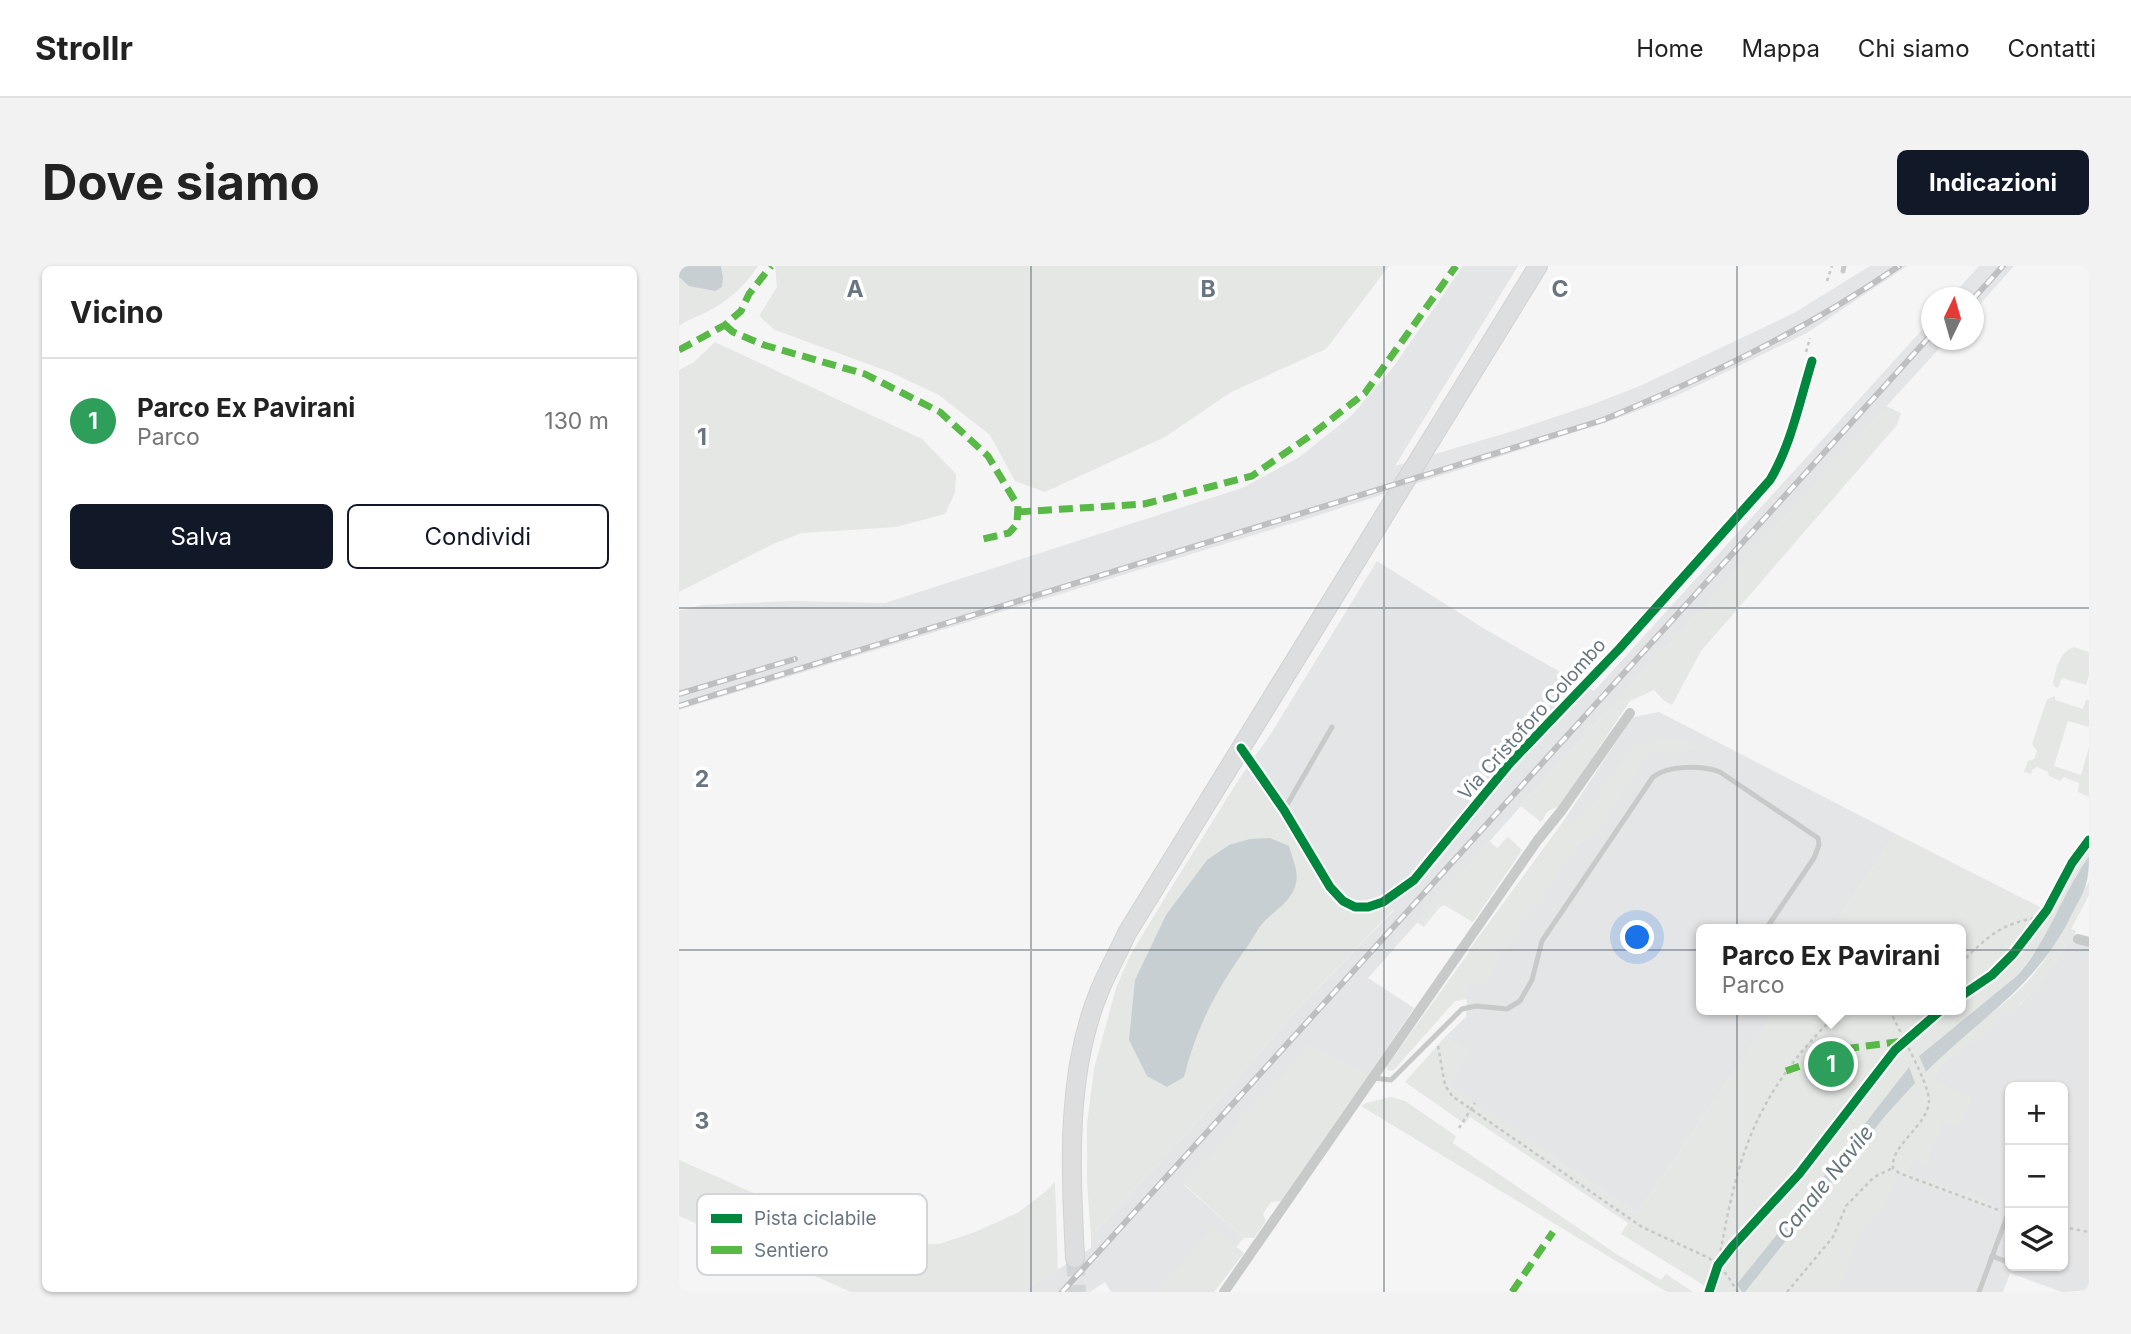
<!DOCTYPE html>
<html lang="it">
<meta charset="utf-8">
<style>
body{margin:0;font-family:Inter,sans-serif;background:#f2f2f2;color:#222}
.controls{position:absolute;right:21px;bottom:21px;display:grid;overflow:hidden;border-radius:10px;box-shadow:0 2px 5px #0004}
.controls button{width:63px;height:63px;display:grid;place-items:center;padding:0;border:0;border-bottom:2px solid #e0e0e0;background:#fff;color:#222;font:35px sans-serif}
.compass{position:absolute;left:1242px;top:21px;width:63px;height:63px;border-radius:50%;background:#fff;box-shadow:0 2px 5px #0004;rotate:5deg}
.you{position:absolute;left:959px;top:672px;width:24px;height:24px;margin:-18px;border:5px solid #fff;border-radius:50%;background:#1a73e8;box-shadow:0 0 0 10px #1a73e833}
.badge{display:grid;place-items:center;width:46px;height:46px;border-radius:50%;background:#111827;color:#fff;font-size:23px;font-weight:700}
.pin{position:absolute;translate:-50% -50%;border:4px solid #fff;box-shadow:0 2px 7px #0006}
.popup{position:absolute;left:1017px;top:658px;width:270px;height:91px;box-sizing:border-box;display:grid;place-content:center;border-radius:10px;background:#fff;filter:drop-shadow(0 2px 5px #0005);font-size:23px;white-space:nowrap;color:#767676}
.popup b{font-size:26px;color:#222}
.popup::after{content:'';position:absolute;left:50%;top:100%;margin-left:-14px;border:14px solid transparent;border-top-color:#fff}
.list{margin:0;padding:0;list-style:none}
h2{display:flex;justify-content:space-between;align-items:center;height:91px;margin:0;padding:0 28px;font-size:30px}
h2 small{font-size:23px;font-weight:400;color:#767676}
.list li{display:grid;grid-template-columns:46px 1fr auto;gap:21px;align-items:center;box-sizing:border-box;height:126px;padding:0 28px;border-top:2px solid #e0e0e0}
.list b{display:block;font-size:26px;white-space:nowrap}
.list p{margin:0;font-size:23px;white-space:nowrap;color:#767676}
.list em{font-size:23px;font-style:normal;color:#767676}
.actions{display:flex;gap:14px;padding:21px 28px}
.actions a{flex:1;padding:16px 0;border:2px solid #111827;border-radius:10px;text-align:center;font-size:24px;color:#111827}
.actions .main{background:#111827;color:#fff}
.icon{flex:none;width:38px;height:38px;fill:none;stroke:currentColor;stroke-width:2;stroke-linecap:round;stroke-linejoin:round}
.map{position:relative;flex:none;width:1410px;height:1026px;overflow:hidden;border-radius:10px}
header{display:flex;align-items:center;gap:42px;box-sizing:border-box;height:98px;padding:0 35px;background:#fff;border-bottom:2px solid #e0e0e0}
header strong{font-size:33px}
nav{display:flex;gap:38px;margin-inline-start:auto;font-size:24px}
.intro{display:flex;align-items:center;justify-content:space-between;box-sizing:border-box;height:168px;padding:0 42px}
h1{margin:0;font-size:49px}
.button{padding:18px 32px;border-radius:10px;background:#111827;color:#fff;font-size:24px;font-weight:700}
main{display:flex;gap:42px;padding:0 42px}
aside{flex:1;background:#fff;border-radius:10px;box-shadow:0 2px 5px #0004}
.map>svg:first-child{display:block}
.built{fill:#e4e5e6;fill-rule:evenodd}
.green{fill:#e4e7e3}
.water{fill:#c8cfd2}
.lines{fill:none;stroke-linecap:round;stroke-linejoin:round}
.primary-tunnel{stroke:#d2d5d8;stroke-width:18;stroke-dasharray:18 9;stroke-linecap:butt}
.primary-casing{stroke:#d1d2d3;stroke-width:20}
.path{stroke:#c6c7c8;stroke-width:2.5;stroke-dasharray:3.5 3.5;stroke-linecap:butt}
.service{stroke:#c8caca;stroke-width:5}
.minor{stroke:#c8caca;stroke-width:10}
.primary{stroke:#dddedf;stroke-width:18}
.rail-casing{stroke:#bebfc0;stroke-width:6}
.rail{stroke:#fff;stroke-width:3.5;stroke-dasharray:10;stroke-linecap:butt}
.quiet{stroke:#58b947;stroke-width:7;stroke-dasharray:14 7;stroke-linecap:butt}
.cycleway-casing{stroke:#fff;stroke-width:13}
.cycleway{stroke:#00873e;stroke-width:9}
.grid{fill:none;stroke:#697681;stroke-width:2;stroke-opacity:0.55}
.labels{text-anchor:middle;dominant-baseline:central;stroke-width:7;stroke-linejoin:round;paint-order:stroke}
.street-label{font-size:19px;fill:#697681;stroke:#fff}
.water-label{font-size:21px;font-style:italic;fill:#65777d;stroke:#fff}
.key{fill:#fff;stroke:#d2d6d9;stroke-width:2}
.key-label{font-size:19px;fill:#697681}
.grid-label{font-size:23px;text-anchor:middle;font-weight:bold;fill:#697681;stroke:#fff;stroke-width:7;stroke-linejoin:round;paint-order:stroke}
</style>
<header>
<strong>Strollr</strong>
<nav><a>Home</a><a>Mappa</a><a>Chi siamo</a><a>Contatti</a></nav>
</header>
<div class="intro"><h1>Dove siamo</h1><a class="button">Indicazioni</a></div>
<main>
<aside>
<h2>Vicino<small></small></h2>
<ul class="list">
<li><span class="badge" style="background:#2e9e5b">1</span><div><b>Parco Ex Pavirani</b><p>Parco</p></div><em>130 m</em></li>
</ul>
<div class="actions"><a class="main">Salva</a><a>Condividi</a></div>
</aside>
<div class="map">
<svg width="1410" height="1026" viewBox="0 0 1410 1026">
<rect width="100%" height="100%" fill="#f5f5f5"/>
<g class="built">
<polygon points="784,0 839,0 716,200 834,165 909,140 961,120 1115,47 1191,0 1228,0 1128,67 997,130 934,154 634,251 0,444 0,345 23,339 114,335 206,337 563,222 619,192 672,150 715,100"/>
<polygon points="1300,0 1335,0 1295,45 1294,32 1272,31"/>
<polygon points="1252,54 1252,74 1268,74 842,540 689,712 735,742 690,808 505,919 565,972 518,1026 432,1026 426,1016 411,1026 344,1026 412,982 412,970 556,815 611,751 715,644 708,637 691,647 675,646 660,637 573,513 560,513 591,469 698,295 809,365 915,425"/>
<polygon points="980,446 1217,568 1152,663 1023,663 1023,744 1097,744 958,948 770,820 789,786 766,771 787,751 790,684 881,560 954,451"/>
<path d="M1395,672L1410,676V1024L1383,1026L1331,1007L1324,1026H1140L1218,908L1315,944L1316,940L1228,906L1229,901L1272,823L1254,816L1262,797L1342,738L1378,695L1387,678ZM1331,821H1384V1000H1331Z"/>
</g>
<g class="green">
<path d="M42,0H79C68,17 53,32 35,42C23,49 11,52 0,60V11L11,20L44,11Z"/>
<polygon points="96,0 710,0 647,83 552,126 486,171 366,226 336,215 311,169 260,129 211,106 96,64 80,50 98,21"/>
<polygon points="36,76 243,173 277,208 276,227 266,248 217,261 123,267 94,278 0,326 0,104 15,96"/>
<polygon points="1207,140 1222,147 1218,159 1022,385 993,439 984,434 975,424 951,435 881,540 869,545 862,556 842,540"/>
<path d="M1395,381L1410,386V409L1407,419L1383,412L1379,422L1375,420L1374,416C1378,402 1380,386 1395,381Z"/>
<polygon points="1376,430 1376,434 1404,443 1407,434 1410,434 1410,461 1389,455 1375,500 1402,509 1410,481 1410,531 1399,526 1400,517 1385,511 1381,515 1370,510 1369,506 1358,501 1353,504 1352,508 1345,506 1349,495 1355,493 1358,485 1353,478 1368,433"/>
<polygon points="1003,474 1024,483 983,488 979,484 972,485 967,490 923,558 892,587 819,693 806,716 789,720 788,733 776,735 715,804 709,805 708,800 881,560 901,556 957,478"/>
<path d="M560,513H573L578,518L660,637C681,650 687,649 708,637L715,643L611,751L556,815L412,970L408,917V858L415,803L437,722L451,690L482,638Z"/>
<path d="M1410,567V590L1397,609L1368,669L1339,709L1240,790L1247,806C1258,796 1267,785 1278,775C1301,755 1327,738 1348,716C1375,686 1392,650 1410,615V629L1392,663L1397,665L1392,679L1387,678L1378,695L1353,726L1335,744L1262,797L1254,816L1293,831L1281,861L1264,855L1248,898L1234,892L1229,901V906L1316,940L1315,945L1218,909L1206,940L1181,964L1159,1026H1025L1026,1020L942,968L949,957L791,851L786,858L726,816L766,771L790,786L771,820L958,948L1097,744H1282V663H1152L1217,568L1365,643L1393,591Z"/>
<polygon points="829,571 843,584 794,656 765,639 761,641 745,661 738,656 810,575 818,582"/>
<polygon points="631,778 690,808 602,935 592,936 584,948 587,955 575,972 565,972 505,918"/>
<polygon points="712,831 726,835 777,870 774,877 939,989 982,1014 987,1008 1014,1026 988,1026 682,840 687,837"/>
<polygon points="0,894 143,957 182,977 228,979 260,978 296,966 340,946 366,926 376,916 379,1004 344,1026 172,1026 0,950"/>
<polygon points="534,962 565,987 535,1026 476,1026"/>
</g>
<g class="water">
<polygon points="0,0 42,0 44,11 43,21 36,25 10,20 0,11"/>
<path d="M591,572L610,580C613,592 620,605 617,617C613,636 594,645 583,658C577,665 573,674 568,681C537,724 518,760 505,811L488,821L468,810L450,774L456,714L487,649L528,594L550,579L571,573Z"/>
<path d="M1410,590C1410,620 1405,625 1392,650C1356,723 1301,751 1247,806L1240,790L1339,709C1370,673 1383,628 1410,590Z"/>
<polygon points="1230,801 1236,817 1206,850 1066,1026 1063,1026 1058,1018 1154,899"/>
</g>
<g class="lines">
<polyline class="primary-tunnel" points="396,992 398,1026"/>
<defs>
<path id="primary" d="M396,992C392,903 386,810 420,726C428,706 439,687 448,667L859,0"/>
</defs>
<use href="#primary" class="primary-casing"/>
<g class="path">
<polyline points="1148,15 1153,0"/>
<polyline points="1127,86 1131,72"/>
<path d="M1282,697C1309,670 1322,657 1362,651"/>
<path d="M1211,744C1219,764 1250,816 1250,835C1249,860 1211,879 1214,902L1220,907L1322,945"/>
<polyline points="759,780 766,819 773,830 963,961 1030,992 1047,1008 1059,1026"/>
<polyline points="780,862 796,837"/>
<polyline points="1384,961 1410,966"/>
<path d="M1039,999C1054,917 1065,857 1120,789C1134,773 1148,755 1166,744"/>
<polyline points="1108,1026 1154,971 1167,940 1195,911 1214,902"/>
</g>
<g class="service">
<polyline points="1164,5 1165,0"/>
<polyline points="605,544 653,461"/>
<path d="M695,812L712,814L783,743L797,740L828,743L841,735L853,714L863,675L974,511C989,499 1023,499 1041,506L1139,572L1140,579L1135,592L1087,663"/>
<polyline points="1313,990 1331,997"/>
<polyline points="1338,1000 1349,1000"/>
<polyline points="1300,1026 1331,942"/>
</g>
<g class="minor">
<path d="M562,482L605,544L651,621L664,635L676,641H689L704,636L735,614L832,496L941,382L1091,214C1112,179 1121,134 1133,95"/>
<polyline points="1399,673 1410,676"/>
<polyline points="545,1026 858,575 883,544 951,447"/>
</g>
<use href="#primary" class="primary"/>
<defs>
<g id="rail">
<polyline points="1294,33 1324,0"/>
<polyline points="0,428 116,393"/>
<path d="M0,440L924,154C1028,111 1127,64 1220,0"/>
<polyline points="383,1026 1252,69"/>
</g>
</defs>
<use href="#rail" class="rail-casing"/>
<use href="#rail" class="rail"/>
<g class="quiet">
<polyline points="46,59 54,66 85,79 186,108 261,146 309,190 339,240 338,258 330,267 300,274"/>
<polyline points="0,84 46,59 62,45 70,28 92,0"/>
<polyline points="338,246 465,238 573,210 632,169 686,127 777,0"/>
<polyline points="1107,805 1172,782 1225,775"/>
<polyline points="833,1026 874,966"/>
</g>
<defs>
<g id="cycleway">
<path d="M562,482L605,544L651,621L664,635L676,641H689L704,636L735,614L832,496L941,382L1091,214C1112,179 1121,134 1133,95"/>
<polyline points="1282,730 1313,709 1334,688 1368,644 1393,597 1410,574"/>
<polyline points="1030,1026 1039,999 1053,981 1120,908 1216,784 1262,744"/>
</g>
</defs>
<use href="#cycleway" class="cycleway-casing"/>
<use href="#cycleway" class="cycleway"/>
</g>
<path class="grid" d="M352,0V1026M705,0V1026M1058,0V1026M0,342H1410M0,684H1410"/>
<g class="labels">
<g class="street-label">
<text transform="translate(853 453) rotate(-48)">Via Cristoforo Colombo</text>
</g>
<g class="water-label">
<text transform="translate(1146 916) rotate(-51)">Canale Navile</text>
</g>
</g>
<rect x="18" y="928" width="230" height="81" rx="10" class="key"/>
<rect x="32" y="948" width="31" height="9" fill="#00873e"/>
<rect x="32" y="980" width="31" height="8" fill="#58b947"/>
<g class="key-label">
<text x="75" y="959">Pista ciclabile</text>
<text x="75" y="991">Sentiero</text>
</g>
<g class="grid-label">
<text x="176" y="31">A</text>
<text x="529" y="31">B</text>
<text x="881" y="31">C</text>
<text x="23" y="179">1</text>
<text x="23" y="521">2</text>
<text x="23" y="863">3</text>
</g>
</svg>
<div class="controls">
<button>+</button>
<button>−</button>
<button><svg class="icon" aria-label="layers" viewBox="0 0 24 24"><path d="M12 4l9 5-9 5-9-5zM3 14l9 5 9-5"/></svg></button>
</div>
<svg class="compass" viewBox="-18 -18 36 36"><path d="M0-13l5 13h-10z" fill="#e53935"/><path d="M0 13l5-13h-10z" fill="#767676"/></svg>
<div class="you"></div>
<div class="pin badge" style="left:1152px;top:798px;background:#2e9e5b">1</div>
<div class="popup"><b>Parco Ex Pavirani</b>Parco</div>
</div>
</main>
